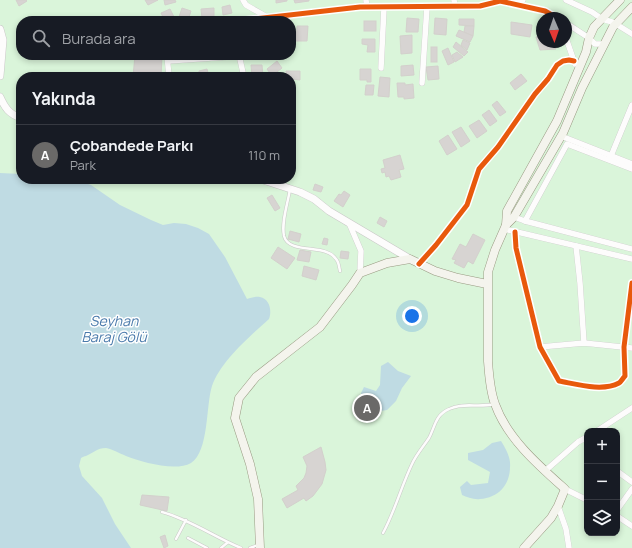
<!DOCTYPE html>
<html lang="tr">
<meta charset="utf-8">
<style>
body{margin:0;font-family:Manrope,sans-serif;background:#20242c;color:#f1f3f6}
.controls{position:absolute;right:12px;bottom:12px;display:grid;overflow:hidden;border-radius:8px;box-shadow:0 2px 6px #0003}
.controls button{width:36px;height:36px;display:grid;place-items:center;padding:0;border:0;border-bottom:1px solid #363941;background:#171b24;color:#f1f3f6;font:20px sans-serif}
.compass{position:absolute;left:536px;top:12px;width:36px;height:36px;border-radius:50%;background:#171b24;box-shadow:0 2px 6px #0003;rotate:178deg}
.you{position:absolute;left:412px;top:316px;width:14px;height:14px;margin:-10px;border:3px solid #fff;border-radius:50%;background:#1a73e8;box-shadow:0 0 0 6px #1a73e833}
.badge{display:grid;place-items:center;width:26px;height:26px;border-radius:50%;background:#6a6968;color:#fff;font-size:13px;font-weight:700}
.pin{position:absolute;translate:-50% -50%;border:2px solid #fff;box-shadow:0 1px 4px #0006}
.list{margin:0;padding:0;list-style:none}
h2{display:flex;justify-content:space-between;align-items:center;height:52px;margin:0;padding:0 16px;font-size:17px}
h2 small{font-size:13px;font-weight:400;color:#9ea1a6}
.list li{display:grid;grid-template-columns:26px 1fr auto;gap:12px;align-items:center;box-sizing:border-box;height:60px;padding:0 16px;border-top:1px solid #363941}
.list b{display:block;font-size:15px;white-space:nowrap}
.list p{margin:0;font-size:13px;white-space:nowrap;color:#9ea1a6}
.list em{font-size:13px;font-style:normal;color:#9ea1a6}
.icon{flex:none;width:22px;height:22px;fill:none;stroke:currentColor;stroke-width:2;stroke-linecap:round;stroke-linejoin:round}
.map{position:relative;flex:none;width:632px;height:548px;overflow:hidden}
.search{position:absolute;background:#171b24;box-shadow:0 2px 6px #0003;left:16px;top:16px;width:280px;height:44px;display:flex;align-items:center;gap:10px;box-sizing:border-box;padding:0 14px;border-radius:16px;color:#9ea1a6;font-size:15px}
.panel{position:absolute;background:#171b24;box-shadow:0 2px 6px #0003;left:16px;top:72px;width:280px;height:112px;border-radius:16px}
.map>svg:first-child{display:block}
.park{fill:#daf5da;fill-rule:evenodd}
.water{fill:#bfdbe3}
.building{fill:#d7d4d2;stroke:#d3d0cc}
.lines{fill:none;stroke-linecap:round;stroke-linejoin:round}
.service-casing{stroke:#c9c8c7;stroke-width:3.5}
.minor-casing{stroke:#c9c8c7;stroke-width:6}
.tertiary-casing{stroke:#c9c8c7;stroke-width:8}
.secondary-casing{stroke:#999a82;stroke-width:9}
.service{stroke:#fdfcfc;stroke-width:2.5}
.minor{stroke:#fdfcfc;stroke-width:5.5}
.tertiary{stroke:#fdfcfc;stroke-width:7}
.secondary{stroke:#f4f4ed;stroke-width:8}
.cycleway-casing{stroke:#fff;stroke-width:8}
.cycleway{stroke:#e8590c;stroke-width:5}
.labels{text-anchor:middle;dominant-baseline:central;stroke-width:3;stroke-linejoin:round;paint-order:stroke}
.water-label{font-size:14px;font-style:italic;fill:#4a7aab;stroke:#fff}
</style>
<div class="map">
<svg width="632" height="548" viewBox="0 0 632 548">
<rect width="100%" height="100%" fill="#f0eeeb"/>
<path class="park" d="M0,0H632V548H0ZM542,18H566V42H542ZM21,21H291V55H21ZM21,77H291V179H21ZM587,431H617V533H587Z"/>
<g class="water">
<path d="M0,173L21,174V179H74L91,185L120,205L151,220L163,225L174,223L186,224L198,228L209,234L225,257L247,299C251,298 256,296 260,297C270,299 272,311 269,319C250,336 220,362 212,386C206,404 209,452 191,463C175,472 142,462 126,456C119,453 112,449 106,448C97,448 93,453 86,456C84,456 83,457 81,458L79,466L82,476L102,498L115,524L131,548H0Z"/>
<polygon points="388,362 398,371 411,376 402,388 396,401 387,410 374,412 363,405 361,393 364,387 376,391 380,385 381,366"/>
<path d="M501,441C506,449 511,458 510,467C510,485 498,498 480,499C474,500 467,497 462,495L460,487L467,481L471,485L488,483L490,472L468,460V453L483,450L492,443Z"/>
</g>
<g class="building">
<polygon points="16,0 26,0 27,1 19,6"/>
<polygon points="145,0 158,0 148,5"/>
<polygon points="164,0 175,0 176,2 165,5"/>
<polygon points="276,0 287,0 287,1 276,3"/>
<polygon points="294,0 309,0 309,1 295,3"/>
<polygon points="230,5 232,13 223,15 222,7"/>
<polygon points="182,8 191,11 188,20 179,17"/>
<polygon points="214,8 214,18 202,18 201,9"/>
<polygon points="170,9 174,17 165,21 161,13"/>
<polygon points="407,18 419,19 418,32 406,32"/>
<polygon points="435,18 447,19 446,35 434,34"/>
<polygon points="459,19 474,19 474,26 459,25"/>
<rect x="364" y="21" width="12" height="10"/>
<polygon points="511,22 532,25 530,37 511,34"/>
<polygon points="297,26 308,26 307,41 296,41"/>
<polygon points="465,26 474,26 473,36 464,32"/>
<polygon points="459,30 473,36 470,42 456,36"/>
<polygon points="412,35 412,53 401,54 400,36"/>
<polygon points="542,35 542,42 554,42 556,49 540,50 536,37"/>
<polygon points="362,39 375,39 375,52 367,52 368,45 362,44"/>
<polygon points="463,40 470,43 467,50 461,45"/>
<polygon points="456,42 468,52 464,56 453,47"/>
<rect x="431" y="47" width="6" height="15"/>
<polygon points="448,48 454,62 448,65 442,51"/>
<polygon points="457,52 463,57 455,62 452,55"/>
<polygon points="135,55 162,56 161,77 133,77"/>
<polygon points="277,61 282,68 272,76 267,69"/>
<polygon points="251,65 262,65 263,77 252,77"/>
<polygon points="413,65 414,75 401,76 401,66"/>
<polygon points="438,66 439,79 428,80 426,67"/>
<polygon points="207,69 209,77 192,77 192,75 199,73 199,71"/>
<polygon points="360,69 371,69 371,82 367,82 367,80 360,80"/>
<polygon points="286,71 300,71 300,80 291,79 291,77 286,77"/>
<polygon points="521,74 527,81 515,90 510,83"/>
<polygon points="380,77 390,78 389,97 378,96"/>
<polygon points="397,83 405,83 405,85 413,84 414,98 404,99 404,97 398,97"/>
<polygon points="366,85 374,85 373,95 365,95"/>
<polygon points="497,101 506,112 500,116 492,105"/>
<polygon points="489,110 497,121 490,126 482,115"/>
<polygon points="479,120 487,131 477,138 469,126"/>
<polygon points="461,127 470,141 461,147 452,132"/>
<polygon points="448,135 457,149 447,155 439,141"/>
<polygon points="400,155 404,169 399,170 401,177 391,180 389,176 386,177 385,172 382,173 381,169 385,168 383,160"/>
<polygon points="315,184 323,187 321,192 313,190"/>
<polygon points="344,191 350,195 343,207 334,201 339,194 341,195"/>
<polygon points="272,195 280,208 275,211 267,198"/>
<polygon points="380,217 387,221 384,227 377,223"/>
<polygon points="290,231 301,234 299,242 288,239"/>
<polygon points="473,234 485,240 473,264 468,261 464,268 454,263 456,260 452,259 460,244 466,247"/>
<polygon points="324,238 328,239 327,245 322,244"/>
<polygon points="278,247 295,258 287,269 271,258"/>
<polygon points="300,250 311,252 309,262 297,260"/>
<polygon points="341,251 349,252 348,259 340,258"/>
<polygon points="304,266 319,270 316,280 302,276"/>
<polygon points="321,447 325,462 326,470 322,484 313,496 306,501 304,498 287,508 282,499 298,490 296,486 304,478 306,473 307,466 303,457"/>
<polygon points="142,495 169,497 167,511 140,505"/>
<polygon points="165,535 168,546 164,548 160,537"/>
</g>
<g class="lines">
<defs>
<g id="service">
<path d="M290,189C288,203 281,222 284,236C289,255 326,243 336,259C339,262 339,267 340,271"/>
<path d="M162,512C191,520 214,537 241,548"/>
<path d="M383,533C395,511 401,487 412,464C416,455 423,447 429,438C435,427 435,415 449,409C463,402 479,408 494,404"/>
<polyline points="188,538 207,548"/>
<polyline points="176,539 186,520"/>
<polyline points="221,548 227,543"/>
<polyline points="250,548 258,545"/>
</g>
<g id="minor">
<polyline points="243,0 246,5 267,17"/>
<polyline points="366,0 367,8"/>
<polyline points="454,0 455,6"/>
<polyline points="566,0 592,12 602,19 612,22 613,27"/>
<polyline points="507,1 523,0"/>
<polyline points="237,21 360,7 480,6 500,1 545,11 557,18"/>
<polyline points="566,23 589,38 595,44 604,44"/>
<polyline points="616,24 632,34"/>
<polyline points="566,38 575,64"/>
<polyline points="167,55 169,77"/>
<polyline points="239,55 244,77"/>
<polyline points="168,61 255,55"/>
<polyline points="381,68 384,8"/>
<polyline points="422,83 427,7"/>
<polyline points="561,136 632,164"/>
<polyline points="611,156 632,105"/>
<polyline points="514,217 525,221 632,249"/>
<polyline points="525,221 567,144 632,169"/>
<polyline points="349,223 361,251 360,273"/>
<polyline points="504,229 632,259"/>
<path d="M515,232L516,248L540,347L559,381C576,384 602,392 619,383C621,382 623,378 625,376L624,347L632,283"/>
<polyline points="576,246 580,283 584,343"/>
<polyline points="419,264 436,245 467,205 479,169 498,147 535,94 548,79 557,65 563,61 569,60 574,61"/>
<polyline points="540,347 584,343 632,348"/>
<polyline points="597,431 632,408"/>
<polyline points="545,471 578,442 587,437"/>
<polyline points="617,471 632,482"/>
<polyline points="565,489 587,500"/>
<polyline points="558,506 566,529 569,548"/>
<polyline points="617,510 632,489"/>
<polyline points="617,516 632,526"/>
</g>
<g id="tertiary">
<polyline points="0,29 3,40 0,76"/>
<path d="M0,97C5,108 9,114 21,118"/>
<polyline points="260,179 300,192 314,199 329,211 410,259"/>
</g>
<g id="secondary">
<polyline points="506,225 514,217 563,133 582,88 613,27 632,7"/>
<polyline points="260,548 258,499 250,464 235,418 239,398 256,377 320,327 352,285 360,273 387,263 410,259 435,271 458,278 487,284"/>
<path d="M524,548L551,518L558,506L565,489C538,465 507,438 495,404C490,391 489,375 488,361V272L495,250L506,225L507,211L557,121L586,52L589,38L594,27L620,0"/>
</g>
</defs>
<use href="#service" class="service-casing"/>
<use href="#minor" class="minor-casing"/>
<use href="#tertiary" class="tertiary-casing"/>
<use href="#secondary" class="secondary-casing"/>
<use href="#service" class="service"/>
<use href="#minor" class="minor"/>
<use href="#tertiary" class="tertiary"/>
<use href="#secondary" class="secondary"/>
<defs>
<g id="cycleway">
<polyline points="237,21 360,7 480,6 500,1 545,11 557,18"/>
<path d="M515,232L516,248L540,347L559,381C576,384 602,392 619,383C621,382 623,378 625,376L624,347L632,283"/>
<polyline points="419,264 436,245 467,205 479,169 498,147 535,94 548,79 557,65 563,61 569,60 574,61"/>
</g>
</defs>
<use href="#cycleway" class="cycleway-casing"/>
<use href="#cycleway" class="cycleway"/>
</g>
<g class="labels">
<g class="water-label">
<text x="114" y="320">Seyhan<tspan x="114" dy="16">Baraj Gölü</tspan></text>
</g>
</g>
</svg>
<div class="controls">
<button>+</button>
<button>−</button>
<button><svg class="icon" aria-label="layers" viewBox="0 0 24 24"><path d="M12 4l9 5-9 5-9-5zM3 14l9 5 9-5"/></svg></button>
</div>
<svg class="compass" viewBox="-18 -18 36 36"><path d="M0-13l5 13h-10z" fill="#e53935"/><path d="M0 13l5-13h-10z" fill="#9ea1a6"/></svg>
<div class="you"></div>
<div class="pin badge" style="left:367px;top:408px">A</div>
<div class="search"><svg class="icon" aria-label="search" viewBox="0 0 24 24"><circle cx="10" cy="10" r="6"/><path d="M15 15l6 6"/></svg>Burada ara</div>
<section class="panel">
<h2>Yakında<small></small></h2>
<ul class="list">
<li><span class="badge">A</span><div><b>Çobandede Parkı</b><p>Park</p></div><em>110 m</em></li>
</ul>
</section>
</div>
